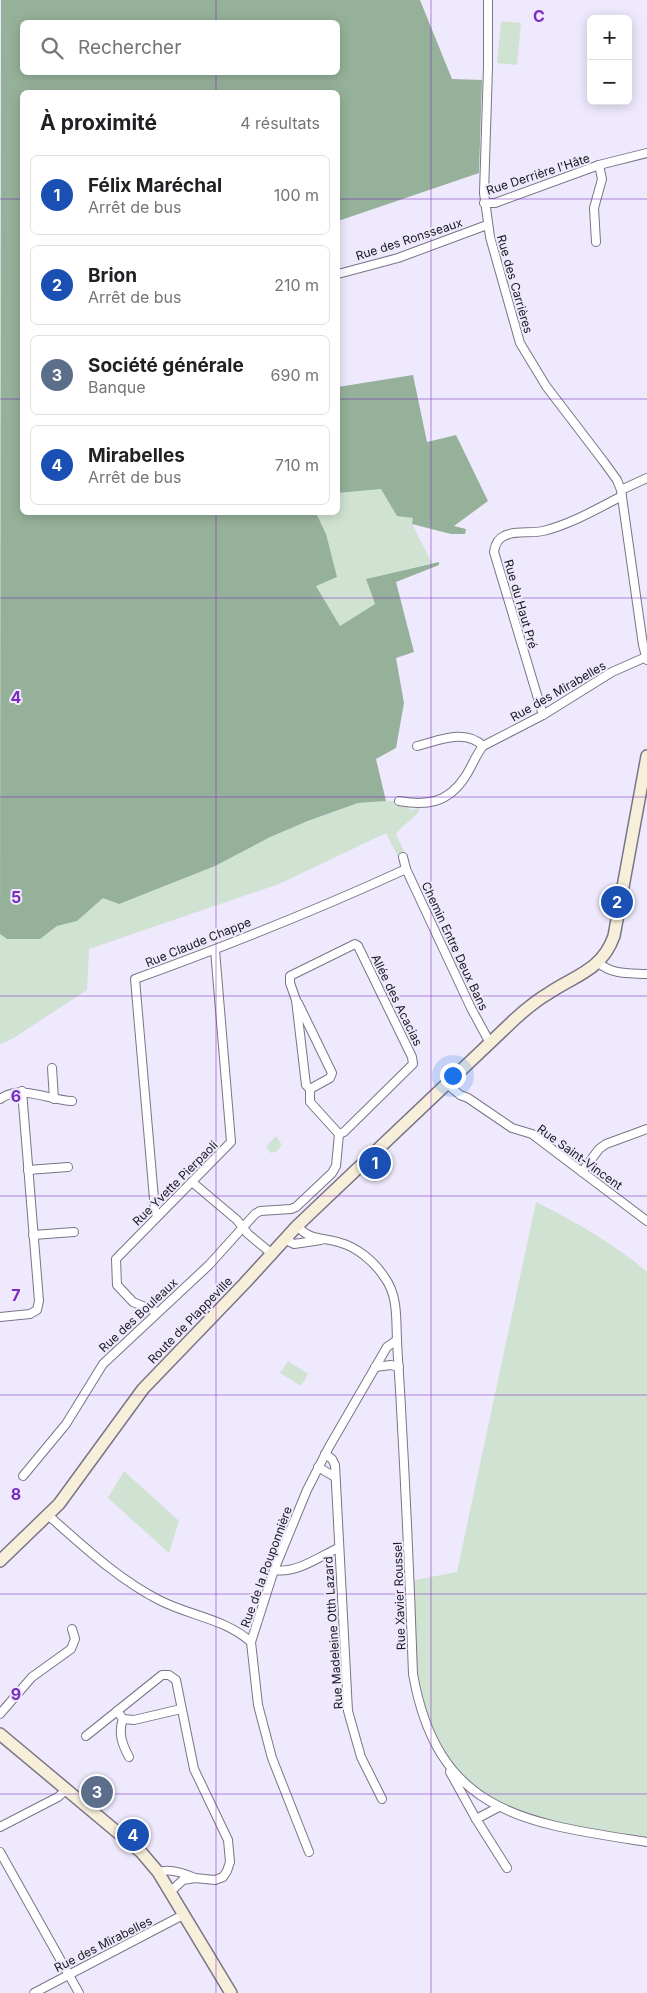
<!DOCTYPE html>
<html lang="fr">
<meta charset="utf-8">
<style>
body{margin:0;font-family:Inter,sans-serif;background:#f2f2f2;color:#202124}
.controls{position:absolute;right:15px;top:15px;display:grid;overflow:hidden;border-radius:8px;box-shadow:0 2px 12px #0003}
.controls button{width:45px;height:45px;display:grid;place-items:center;padding:0;border:0;border-bottom:1px solid #e0e0e0;background:#fff;color:#202124;font:25px sans-serif}
.you{position:absolute;left:452px;top:1075px;width:18px;height:18px;margin:-12px;border:4px solid #fff;border-radius:50%;background:#1a73e8;box-shadow:0 0 0 8px #1a73e833}
.badge{display:grid;place-items:center;width:32px;height:32px;border-radius:50%;background:#b92f04;color:#fff;font-size:16px;font-weight:700}
.pin{position:absolute;translate:-50% -50%;border:2px solid #fff;box-shadow:0 1px 5px #0006}
.list{margin:0;padding:0;list-style:none}
h2{display:flex;justify-content:space-between;align-items:center;height:65px;margin:0;padding:0 20px;font-size:21px}
h2 small{font-size:16px;font-weight:400;color:#757577}
.list li{display:grid;grid-template-columns:32px 1fr auto;gap:15px;align-items:center;box-sizing:border-box;height:80px;margin:0 10px 10px;padding:0 10px;border:1px solid #e0e0e0;border-radius:8px}
.list b{display:block;font-size:19px;white-space:nowrap}
.list p{margin:0;font-size:16px;white-space:nowrap;color:#757577}
.list em{font-size:16px;font-style:normal;color:#757577}
.icon{flex:none;width:28px;height:28px;fill:none;stroke:currentColor;stroke-width:2;stroke-linecap:round;stroke-linejoin:round}
.map{position:relative;flex:none;width:647px;height:1993px;overflow:hidden}
.search{position:absolute;background:#fff;box-shadow:0 2px 12px #0003;left:20px;top:20px;width:320px;height:55px;display:flex;align-items:center;gap:12px;box-sizing:border-box;padding:0 18px;border-radius:8px;color:#757577;font-size:19px}
.panel{position:absolute;background:#fff;box-shadow:0 2px 12px #0003;left:20px;top:90px;width:320px;height:425px;border-radius:8px}
.map>svg:first-child{display:block}
.green{fill:#d0e2d2}
.forest{fill:#96b19a;fill-rule:evenodd}
.lines{fill:none;stroke-linecap:round;stroke-linejoin:round}
.street-casing{stroke:#7a7586;stroke-width:10}
.secondary-casing{stroke:#7a7586;stroke-width:14}
.street{stroke:#fff;stroke-width:8}
.secondary{stroke:#f8efdb;stroke-width:11}
.grid{fill:none;stroke:#7b2cbf;stroke-width:1;stroke-opacity:0.55}
.labels{text-anchor:middle;dominant-baseline:central;stroke-width:4;stroke-linejoin:round;paint-order:stroke}
.street-label{font-size:12px;fill:#1a181f;stroke:#eee9fc}
.grid-label{font-size:16px;text-anchor:middle;font-weight:bold;fill:#7b2cbf;stroke:#eee9fc;stroke-width:4;stroke-linejoin:round;paint-order:stroke}
</style>
<div class="map">
<svg width="647" height="1993" viewBox="0 0 647 1993">
<rect width="100%" height="100%" fill="#eee9fc"/>
<g class="green">
<polygon points="501,21 521,23 517,65 497,63"/>
<polygon points="381,489 397,515 414,518 412,524 432,563 366,579 375,604 340,626 316,586 316,513 338,512 338,493"/>
<path d="M385,801C395,801 405,801 410,810L420,808L418,813L398,831L396,835L406,855L399,859L386,833L279,884L89,949L87,990L12,1039L0,1044V934L7,939H40L57,926L77,921L103,898L358,803Z"/>
<polygon points="276,1136 282,1145 277,1151 271,1153 266,1147"/>
<path d="M536,1202C575,1222 614,1243 647,1272V1842L581,1831L499,1807L447,1763L416,1691L410,1581L457,1572Z"/>
<polygon points="288,1361 308,1374 301,1386 280,1373"/>
<polygon points="124,1471 179,1521 169,1553 108,1498"/>
</g>
<g class="forest">
<path d="M1,0H420L452,79L482,80L479,173L338,221V92H22V512L316,513L326,534L337,577L316,586L340,626L375,604L366,579L439,562V565L396,582L414,652L396,658L404,703L396,748L376,759L386,801L358,803L308,821L270,837L215,866L119,904L103,898L77,921L57,926L40,939H7L0,934ZM338,22V72H22V22Z"/>
<polygon points="413,375 427,442 456,435 488,501 454,526 466,529 465,534 451,534 412,524 413,518 397,516 381,489 338,493 338,387"/>
</g>
<g class="lines">
<defs>
<g id="street">
<polyline points="488,0 488,67 484,193 490,237 520,343 546,386 604,462 617,480 621,490 643,645 647,660"/>
<polyline points="484,203 495,203 599,165 647,153"/>
<polyline points="596,242 594,208 602,179 599,165"/>
<polyline points="338,274 398,258 487,225"/>
<polyline points="621,490 647,478"/>
<path d="M543,715L494,552C495,545 497,539 504,536C515,530 531,534 543,531C571,524 597,509 622,496"/>
<path d="M417,746C438,741 465,728 483,746"/>
<path d="M399,801C427,806 448,803 465,777C472,767 475,756 483,746L543,715L612,672L646,657"/>
<polyline points="403,857 406,869 471,1008 490,1043"/>
<path d="M599,963C612,975 630,973 647,974"/>
<polyline points="298,1003 332,1073 330,1078 310,1089 310,1102 339,1134"/>
<polyline points="52,1068 54,1099"/>
<polyline points="447,1084 460,1095 468,1098 512,1128 532,1134 647,1221"/>
<path d="M0,1099C22,1084 48,1100 72,1101"/>
<polyline points="28,1170 68,1167"/>
<polyline points="582,1172 599,1149 606,1144 647,1129"/>
<polyline points="192,1182 237,1220 248,1234 271,1253"/>
<path d="M157,1216L155,1210L135,979C226,946 317,910 406,869"/>
<path d="M297,1226C311,1241 321,1237 338,1242C357,1247 374,1261 385,1278C398,1296 396,1319 397,1340C398,1363 400,1386 401,1408C406,1497 410,1585 413,1674C438,1815 526,1823 647,1842"/>
<polyline points="33,1235 74,1232"/>
<polyline points="284,1239 294,1244 321,1240"/>
<polyline points="157,1312 133,1302 117,1285 116,1259 231,1142 215,950"/>
<polyline points="0,1317 30,1314 37,1310 39,1301 22,1091"/>
<polyline points="375,1367 391,1365 399,1367"/>
<polyline points="325,1454 332,1459 335,1465 348,1711 361,1757 382,1799"/>
<polyline points="318,1467 335,1477"/>
<polyline points="23,1476 66,1424 103,1364 209,1265 255,1214 260,1211 291,1209 296,1207 332,1173 336,1166 339,1134 344,1132 413,1064 412,1057 358,946 355,944 290,976 290,983 296,1000 306,1085 310,1089"/>
<path d="M48,1515C83,1546 119,1580 161,1601C191,1616 225,1619 251,1642L274,1570L307,1490L329,1447L387,1347L397,1340"/>
<path d="M274,1570C296,1574 319,1557 338,1548"/>
<polyline points="251,1642 258,1705 272,1758 309,1852"/>
<polyline points="117,1711 123,1719 134,1720 181,1709"/>
<polyline points="0,1714 32,1677 71,1649 75,1639 72,1629"/>
<path d="M123,1719C118,1733 122,1744 129,1757"/>
<polyline points="86,1736 162,1675 169,1675 176,1680 194,1769 228,1840 230,1862 227,1871 223,1877 215,1880 195,1878 183,1880 170,1892"/>
<polyline points="450,1772 476,1819 507,1868"/>
<polyline points="476,1819 499,1807"/>
<polyline points="0,1827 58,1797 66,1790"/>
<polyline points="0,1852 79,1993"/>
<path d="M158,1872C170,1868 184,1873 195,1878"/>
<polyline points="34,1993 183,1915"/>
</g>
<g id="secondary">
<path d="M0,1561L59,1504L143,1389L244,1284L297,1226L515,1019C526,1009 537,1000 549,993C576,975 602,970 614,936L647,756"/>
<polyline points="0,1734 141,1852 158,1872 231,1993"/>
</g>
</defs>
<use href="#street" class="street-casing"/>
<use href="#secondary" class="secondary-casing"/>
<use href="#street" class="street"/>
<use href="#secondary" class="secondary"/>
</g>
<path class="grid" d="M216,0V22M431,0V1993M216,72V92M0,199H22M338,199H647M0,399H22M338,399H647M216,512V1993M0,598H647M0,797H647M0,996H647M0,1196H647M0,1395H647M0,1594H647M0,1794H647"/>
<g class="labels">
<g class="street-label">
<text transform="translate(538 174) rotate(-18)">Rue Derrière l'Hâte</text>
<text transform="translate(409 239) rotate(-18)">Rue des Ronsseaux</text>
<text transform="translate(515 284) rotate(74)">Rue des Carrières</text>
<text transform="translate(521 604) rotate(74)">Rue du Haut Pré</text>
<text transform="translate(558 691) rotate(-30)">Rue des Mirabelles</text>
<text transform="translate(198 942) rotate(-22)">Rue Claude Chappe</text>
<text transform="translate(455 946) rotate(65)">Chemin Entre Deux Bans</text>
<text transform="translate(397 1000) rotate(64)">Allée des Acacias</text>
<text transform="translate(580 1157) rotate(36)">Rue Saint-Vincent</text>
<text transform="translate(175 1183) rotate(-45)">Rue Yvette Pierpaoli</text>
<text transform="translate(138 1315) rotate(-43)">Rue des Bouleaux</text>
<text transform="translate(190 1320) rotate(-46)">Route de Plappeville</text>
<text transform="translate(266 1567) rotate(-70)">Rue de la Pouponnière</text>
<text transform="translate(399 1596) rotate(-92)">Rue Xavier Roussel</text>
<text transform="translate(333 1633) rotate(-94)">Rue Madeleine Otth Lazard</text>
<text transform="translate(103 1944) rotate(-27)">Rue des Mirabelles</text>
</g>
</g>
<g class="grid-label">
<text x="539" y="22">C</text>
<text x="16" y="703">4</text>
<text x="16" y="903">5</text>
<text x="16" y="1102">6</text>
<text x="16" y="1301">7</text>
<text x="16" y="1500">8</text>
<text x="16" y="1700">9</text>
</g>
</svg>
<div class="controls">
<button>+</button>
<button>−</button>
</div>
<div class="you"></div>
<div class="pin badge" style="left:375px;top:1163px;background:#1a4fb4">1</div>
<div class="pin badge" style="left:617px;top:902px;background:#1a4fb4">2</div>
<div class="pin badge" style="left:97px;top:1792px;background:#5c6f8a">3</div>
<div class="pin badge" style="left:133px;top:1835px;background:#1a4fb4">4</div>
<div class="search"><svg class="icon" aria-label="search" viewBox="0 0 24 24"><circle cx="10" cy="10" r="6"/><path d="M15 15l6 6"/></svg>Rechercher</div>
<section class="panel">
<h2>À proximité<small>4 résultats</small></h2>
<ul class="list">
<li><span class="badge" style="background:#1a4fb4">1</span><div><b>Félix Maréchal</b><p>Arrêt de bus</p></div><em>100 m</em></li>
<li><span class="badge" style="background:#1a4fb4">2</span><div><b>Brion</b><p>Arrêt de bus</p></div><em>210 m</em></li>
<li><span class="badge" style="background:#5c6f8a">3</span><div><b>Société générale</b><p>Banque</p></div><em>690 m</em></li>
<li><span class="badge" style="background:#1a4fb4">4</span><div><b>Mirabelles</b><p>Arrêt de bus</p></div><em>710 m</em></li>
</ul>
</section>
</div>
